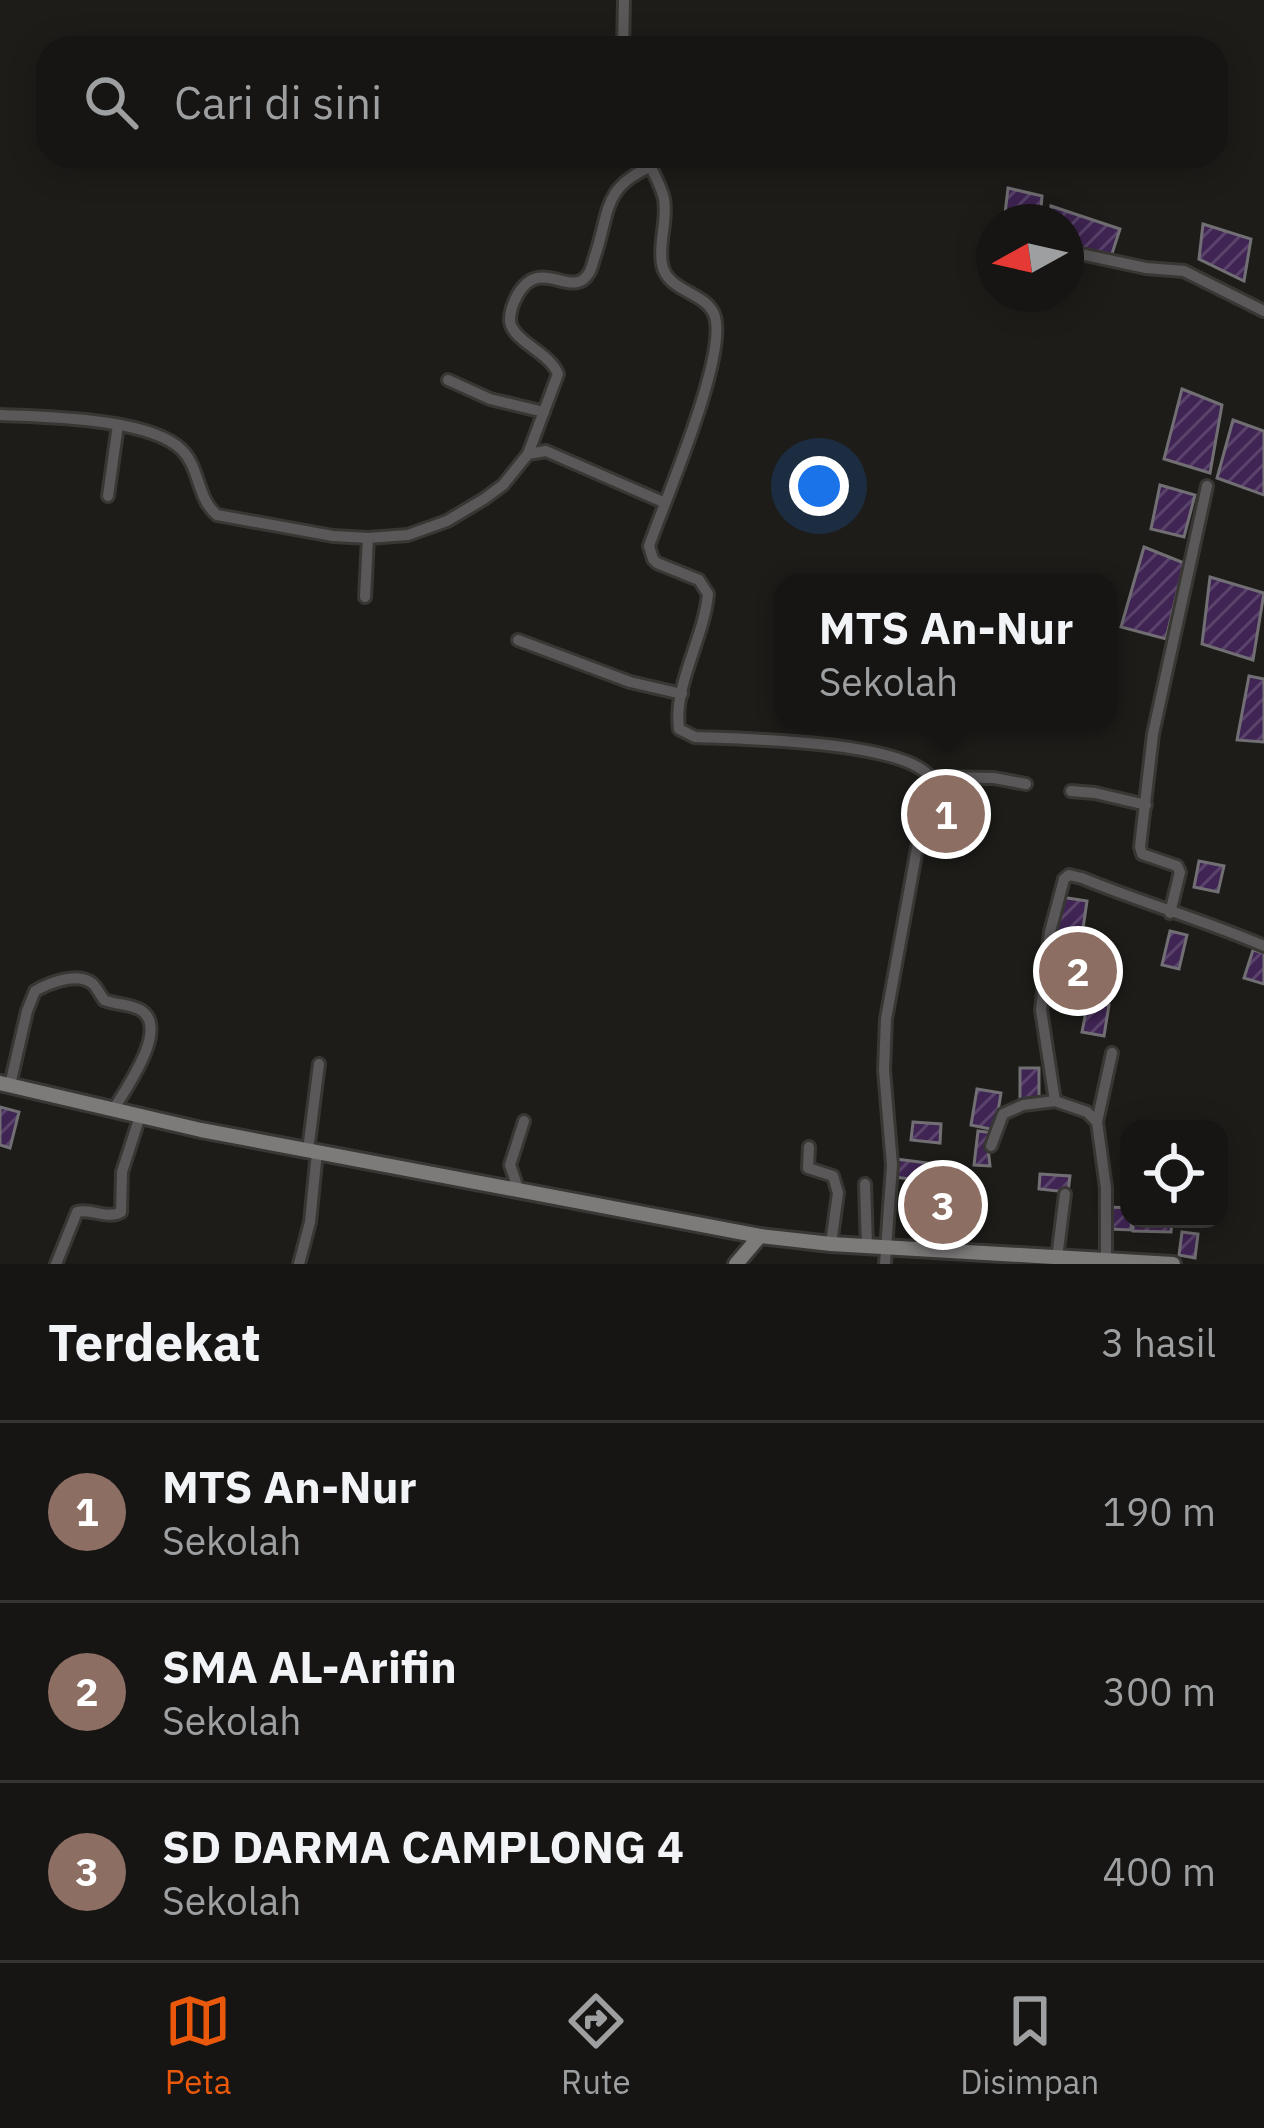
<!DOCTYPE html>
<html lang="id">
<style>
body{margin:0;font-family:"IBM Plex Sans",sans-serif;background:#232221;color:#f1f3f6}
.controls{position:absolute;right:36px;bottom:36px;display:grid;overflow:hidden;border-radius:24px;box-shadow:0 6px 30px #0003}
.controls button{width:108px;height:108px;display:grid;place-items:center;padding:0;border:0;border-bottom:3px solid #353433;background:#161513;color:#f1f3f6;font:60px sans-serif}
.compass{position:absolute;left:976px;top:204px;width:108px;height:108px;border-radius:50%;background:#161513;box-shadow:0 6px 30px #0003;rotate:262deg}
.you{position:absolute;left:819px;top:486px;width:42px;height:42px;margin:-30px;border:9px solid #fff;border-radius:50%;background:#1a73e8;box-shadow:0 0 0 18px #1a73e833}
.badge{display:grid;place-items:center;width:78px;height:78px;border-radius:50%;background:#ea580c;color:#fff;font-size:39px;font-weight:700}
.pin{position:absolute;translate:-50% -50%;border:6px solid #fff;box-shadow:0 3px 12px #0006}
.popup{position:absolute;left:775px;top:574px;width:342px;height:156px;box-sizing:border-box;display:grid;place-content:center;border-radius:24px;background:#161513;filter:drop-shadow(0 3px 9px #0005);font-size:39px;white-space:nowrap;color:#9e9fa0}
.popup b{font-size:45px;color:#f1f3f6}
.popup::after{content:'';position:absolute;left:50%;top:100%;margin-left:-24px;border:24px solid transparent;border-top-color:#161513}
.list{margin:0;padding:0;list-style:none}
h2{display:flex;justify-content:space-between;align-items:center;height:156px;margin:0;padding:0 48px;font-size:51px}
h2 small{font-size:39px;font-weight:400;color:#9e9fa0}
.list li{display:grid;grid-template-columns:78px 1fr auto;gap:36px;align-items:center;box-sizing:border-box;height:180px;padding:0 48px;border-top:3px solid #353433}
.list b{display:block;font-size:45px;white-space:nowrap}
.list p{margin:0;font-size:39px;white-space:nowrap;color:#9e9fa0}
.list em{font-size:39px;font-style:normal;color:#9e9fa0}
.icon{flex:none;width:66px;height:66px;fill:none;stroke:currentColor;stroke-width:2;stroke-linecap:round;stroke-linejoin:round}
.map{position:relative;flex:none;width:1264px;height:1264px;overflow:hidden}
.search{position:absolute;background:#161513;box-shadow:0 6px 30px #0003;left:36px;right:36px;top:36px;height:132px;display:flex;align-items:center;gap:30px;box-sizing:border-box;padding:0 42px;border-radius:36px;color:#9e9fa0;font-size:45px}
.sheet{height:696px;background:#161513}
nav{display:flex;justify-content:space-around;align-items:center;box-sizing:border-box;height:168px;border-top:3px solid #353433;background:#161513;font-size:33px;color:#9e9fa0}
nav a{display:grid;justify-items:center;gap:6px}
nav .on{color:#ea580c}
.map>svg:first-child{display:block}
.building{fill:url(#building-hatch);stroke:#716f73;stroke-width:3}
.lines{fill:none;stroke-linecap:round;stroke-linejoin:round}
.street-casing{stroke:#383734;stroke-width:16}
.secondary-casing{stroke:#383734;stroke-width:20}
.street{stroke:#5a5858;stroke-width:10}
.secondary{stroke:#7d7a7a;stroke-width:14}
</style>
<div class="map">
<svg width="1264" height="1264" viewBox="0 0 1264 1264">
<defs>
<pattern id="building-hatch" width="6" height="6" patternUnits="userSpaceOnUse" patternTransform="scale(3)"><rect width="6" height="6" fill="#402554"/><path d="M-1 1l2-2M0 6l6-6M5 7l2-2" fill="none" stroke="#5b446c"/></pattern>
</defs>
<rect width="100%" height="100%" fill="#1d1c19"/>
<g class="building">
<polygon points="1008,188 1042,196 1040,222 1004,222"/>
<polygon points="1051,206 1120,229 1110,260 1066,248 1066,222 1049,222"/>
<polygon points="1203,224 1251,239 1244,281 1199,259"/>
<polygon points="1182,389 1222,405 1210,473 1164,459"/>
<polygon points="1233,420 1264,431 1264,495 1217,478"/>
<polygon points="1160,485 1195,495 1184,537 1151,529"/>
<polygon points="1144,547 1184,563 1166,639 1121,627"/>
<polygon points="1210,577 1264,593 1253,660 1202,644"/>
<polygon points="1249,676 1264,679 1264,742 1237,740"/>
<polygon points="934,800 961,804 957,829 930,825"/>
<polygon points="1199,861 1224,866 1218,892 1194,887"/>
<polygon points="1061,897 1087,901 1082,935 1056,931"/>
<polygon points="1170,931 1187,935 1179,969 1162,965"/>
<polygon points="1253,950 1264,953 1264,984 1244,978"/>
<polygon points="1094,953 1109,954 1107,981 1047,975 1048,962 1093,966"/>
<polygon points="1088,1001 1109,1005 1104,1036 1082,1032"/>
<rect x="1020" y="1068" width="19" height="34"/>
<polygon points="977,1089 1001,1093 995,1130 971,1125"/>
<polygon points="0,1107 19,1112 10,1148 0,1145"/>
<polygon points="913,1122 941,1124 940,1143 911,1140"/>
<polygon points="978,1131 994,1133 988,1148 990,1166 974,1165"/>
<polygon points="896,1159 959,1167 951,1229 929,1226 935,1182 894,1177"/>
<polygon points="1040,1174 1070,1176 1068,1192 1039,1189"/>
<polygon points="1110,1207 1129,1208 1132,1230 1109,1229"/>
<polygon points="1133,1219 1172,1219 1171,1232 1133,1231"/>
<polygon points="1182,1232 1198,1234 1195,1258 1179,1255"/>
</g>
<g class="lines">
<defs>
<g id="street">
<polyline points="623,48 624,0"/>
<path d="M646,156C651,170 661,184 664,199C668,220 658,243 662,264C667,292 704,291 714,314C730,352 664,502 649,546L653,559L657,563L699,580L708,594C704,638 673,686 679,729L695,737C743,739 903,741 930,777L886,1019L884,1070L892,1165L885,1264"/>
<polyline points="1076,253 1146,268 1184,271 1264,311"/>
<polyline points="448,380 490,399 544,412"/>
<path d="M0,415C45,417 150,418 182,450C200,468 197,499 217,515L333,536L368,538L408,535L447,521L484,499L503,485L528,454L546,451L663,502"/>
<path d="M528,454L558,374C550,352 511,341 510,320C510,312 514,301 518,294C541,255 572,301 589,273C592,268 593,262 595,256C610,212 602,188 650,167"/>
<polyline points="108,496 118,425"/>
<polyline points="365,597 368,538"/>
<polyline points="518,640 630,682 682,694"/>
<polyline points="930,777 994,778 1026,784"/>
<polyline points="1071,791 1095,793 1146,805"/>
<polyline points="1170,913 1180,872 1177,866 1142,854 1140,847 1153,734 1207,486"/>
<path d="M10,1085L27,1011L35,991C49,983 78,971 93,984C95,985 103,999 104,1000C116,1005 132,1004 142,1011C169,1030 125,1089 114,1109"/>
<polyline points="1097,1122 1112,1053"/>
<polyline points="991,1146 1003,1114 1023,1105 1055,1101"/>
<polyline points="809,1147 808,1168 833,1176 838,1193 831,1244"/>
<polyline points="308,1150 319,1064"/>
<polyline points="865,1184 867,1246"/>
<polyline points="519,1191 510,1165 524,1121"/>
<polyline points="1057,1258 1065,1194"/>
<path d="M1106,1261V1188L1097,1122L1087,1112L1055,1101L1041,1010L1050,932L1064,879L1069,875L1082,878C1142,903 1204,920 1264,946"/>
<path d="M56,1264L77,1212C92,1208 108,1220 121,1212L122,1172L140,1116"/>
<polyline points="299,1264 310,1222 317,1152"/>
</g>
<g id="secondary">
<polyline points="0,1083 201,1130 760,1236 831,1244 1173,1264"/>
<polyline points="736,1264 760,1236"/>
</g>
</defs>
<use href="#street" class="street-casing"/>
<use href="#secondary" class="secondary-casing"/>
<use href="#street" class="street"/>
<use href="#secondary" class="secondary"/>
</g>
</svg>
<div class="controls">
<button><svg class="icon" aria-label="locate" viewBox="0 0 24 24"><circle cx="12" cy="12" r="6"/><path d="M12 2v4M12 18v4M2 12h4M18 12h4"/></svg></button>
</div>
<svg class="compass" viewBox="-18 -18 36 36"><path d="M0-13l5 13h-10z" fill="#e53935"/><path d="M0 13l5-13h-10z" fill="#9e9fa0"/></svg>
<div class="you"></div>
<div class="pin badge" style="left:946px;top:814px;background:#8d6e63">1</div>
<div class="popup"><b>MTS An-Nur</b>Sekolah</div>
<div class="pin badge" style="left:1078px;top:971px;background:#8d6e63">2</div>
<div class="pin badge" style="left:943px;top:1205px;background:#8d6e63">3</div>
<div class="search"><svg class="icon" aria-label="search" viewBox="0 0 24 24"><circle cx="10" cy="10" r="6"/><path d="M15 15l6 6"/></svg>Cari di sini</div>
</div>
<section class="sheet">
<h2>Terdekat<small>3 hasil</small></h2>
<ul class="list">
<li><span class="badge" style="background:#8d6e63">1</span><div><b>MTS An-Nur</b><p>Sekolah</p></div><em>190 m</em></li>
<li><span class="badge" style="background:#8d6e63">2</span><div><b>SMA AL-Arifin</b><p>Sekolah</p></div><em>300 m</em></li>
<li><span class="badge" style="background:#8d6e63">3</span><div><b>SD DARMA CAMPLONG 4</b><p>Sekolah</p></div><em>400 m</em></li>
</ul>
</section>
<nav>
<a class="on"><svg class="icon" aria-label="map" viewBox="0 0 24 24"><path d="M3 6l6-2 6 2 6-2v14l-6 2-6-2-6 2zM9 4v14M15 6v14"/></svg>Peta</a>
<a><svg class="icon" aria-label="directions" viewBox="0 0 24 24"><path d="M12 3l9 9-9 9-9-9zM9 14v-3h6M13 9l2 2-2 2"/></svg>Rute</a>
<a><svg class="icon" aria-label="saved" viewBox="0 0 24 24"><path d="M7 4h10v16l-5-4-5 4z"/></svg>Disimpan</a>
</nav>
